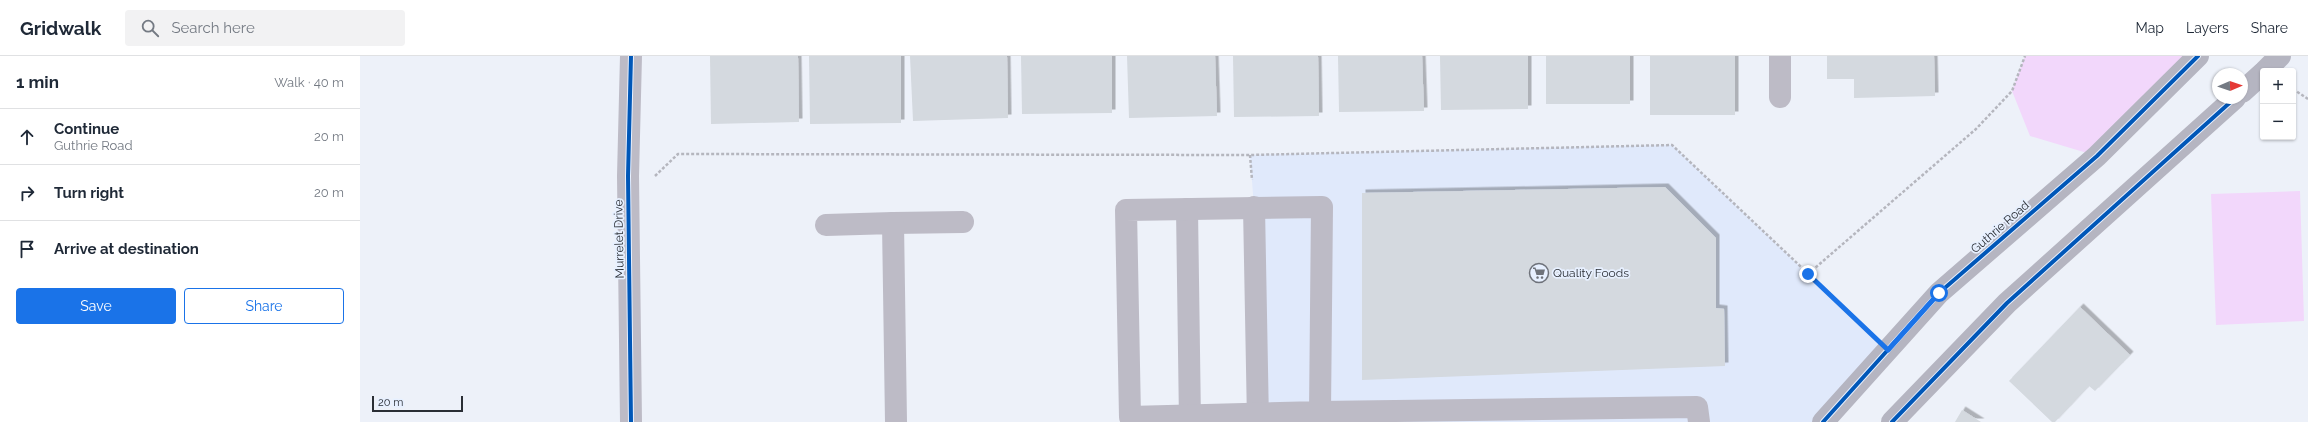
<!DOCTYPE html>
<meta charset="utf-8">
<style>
body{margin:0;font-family:Raleway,sans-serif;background:#f2f2f3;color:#1f2937}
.controls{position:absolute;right:12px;top:12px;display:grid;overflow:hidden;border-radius:4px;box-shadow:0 1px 3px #0004}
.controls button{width:36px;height:36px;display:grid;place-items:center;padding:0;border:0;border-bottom:1px solid #e0e1e3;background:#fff;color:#1f2937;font:20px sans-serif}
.compass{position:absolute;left:1852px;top:12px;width:36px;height:36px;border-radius:50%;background:#fff;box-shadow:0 1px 3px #0004;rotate:88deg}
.scale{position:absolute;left:12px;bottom:10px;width:91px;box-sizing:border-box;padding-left:4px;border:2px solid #2a2e35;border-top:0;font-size:11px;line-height:14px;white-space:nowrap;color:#2a2e35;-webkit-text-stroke:3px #e7f0ff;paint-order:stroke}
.stop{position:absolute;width:12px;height:12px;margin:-9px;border:3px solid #1a73e8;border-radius:50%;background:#fff}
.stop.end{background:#1a73e8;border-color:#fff;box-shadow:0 1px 4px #0008}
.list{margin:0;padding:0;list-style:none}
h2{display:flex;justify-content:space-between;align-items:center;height:52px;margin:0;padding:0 16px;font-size:17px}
h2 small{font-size:13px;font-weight:400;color:#747a83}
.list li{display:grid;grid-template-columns:26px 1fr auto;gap:12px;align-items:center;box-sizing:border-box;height:56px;padding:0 16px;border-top:1px solid #e0e1e3}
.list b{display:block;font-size:15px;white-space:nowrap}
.list p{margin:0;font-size:13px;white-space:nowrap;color:#747a83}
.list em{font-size:13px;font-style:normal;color:#747a83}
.actions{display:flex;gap:8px;padding:12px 16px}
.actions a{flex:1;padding:9px 0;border:1px solid #1a73e8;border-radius:4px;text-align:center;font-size:14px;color:#1a73e8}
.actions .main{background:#1a73e8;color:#fff}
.icon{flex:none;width:22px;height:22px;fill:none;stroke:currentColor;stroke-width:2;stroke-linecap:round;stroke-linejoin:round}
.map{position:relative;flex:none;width:1948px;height:366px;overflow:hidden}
header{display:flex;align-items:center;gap:24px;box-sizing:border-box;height:56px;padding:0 20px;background:#fff;border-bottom:1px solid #e0e1e3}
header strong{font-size:19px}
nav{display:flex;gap:22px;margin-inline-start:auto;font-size:14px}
.search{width:280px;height:36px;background:#f2f2f3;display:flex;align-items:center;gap:10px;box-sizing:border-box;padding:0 14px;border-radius:4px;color:#747a83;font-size:15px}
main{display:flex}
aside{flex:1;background:#fff}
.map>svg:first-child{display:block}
.built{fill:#e0e9fb}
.green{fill:#f2d7fb}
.building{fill:#d4d9df;filter:url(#shadow)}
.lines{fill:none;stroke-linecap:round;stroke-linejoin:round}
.path{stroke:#b5b6be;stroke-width:2.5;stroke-dasharray:3 2;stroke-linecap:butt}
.minor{stroke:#bdbbc6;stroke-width:22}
.major{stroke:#b5b5c1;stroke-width:22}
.cycleway-casing{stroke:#e7f0ff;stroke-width:6}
.cycleway{stroke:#0057b8;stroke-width:4}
.route{stroke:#1a73e8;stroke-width:5}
.labels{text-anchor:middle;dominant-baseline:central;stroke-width:3.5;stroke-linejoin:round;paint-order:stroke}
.street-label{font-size:12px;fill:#2a2e35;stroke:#e7f0ff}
.poi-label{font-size:12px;fill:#2a2e35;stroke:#e7f0ff;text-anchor:start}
</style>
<header>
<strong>Gridwalk</strong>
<div class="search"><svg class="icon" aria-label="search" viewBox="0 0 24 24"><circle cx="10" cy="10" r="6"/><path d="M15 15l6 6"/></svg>Search here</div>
<nav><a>Map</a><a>Layers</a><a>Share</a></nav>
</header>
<main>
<aside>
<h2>1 min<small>Walk · 40 m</small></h2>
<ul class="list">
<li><svg class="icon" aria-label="ahead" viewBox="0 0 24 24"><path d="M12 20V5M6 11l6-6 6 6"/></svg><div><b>Continue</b><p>Guthrie Road</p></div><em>20 m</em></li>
<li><svg class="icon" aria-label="right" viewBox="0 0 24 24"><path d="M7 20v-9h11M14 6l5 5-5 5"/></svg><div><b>Turn right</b></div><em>20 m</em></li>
<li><svg class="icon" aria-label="arrive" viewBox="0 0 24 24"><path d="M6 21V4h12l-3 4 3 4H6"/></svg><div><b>Arrive at destination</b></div></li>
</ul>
<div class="actions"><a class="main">Save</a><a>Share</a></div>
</aside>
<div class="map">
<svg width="1948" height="366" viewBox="0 0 1948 366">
<defs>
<filter id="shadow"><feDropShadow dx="3.5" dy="-3.5" stdDeviation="0" flood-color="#0004"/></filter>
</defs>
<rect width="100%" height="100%" fill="#edf1f9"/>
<polygon class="built" points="1312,89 1528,294 1463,366 898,366 894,151 890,99"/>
<g class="green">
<polygon points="1665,0 1838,0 1737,100 1670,80 1652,35"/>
<polygon points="1940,135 1944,265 1856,269 1851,138"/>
</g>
<g class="building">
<polygon points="350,0 438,0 439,66 351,68"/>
<polygon points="449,0 541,0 541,67 450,68"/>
<polygon points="550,0 647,0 648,62 553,65"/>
<polygon points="661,0 752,0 752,57 662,58"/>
<polygon points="767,0 855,0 857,60 769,62"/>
<polygon points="873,0 958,0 959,60 874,61"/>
<polygon points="978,0 1062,0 1064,55 979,56"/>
<polygon points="1080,0 1168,0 1168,53 1081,54"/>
<rect x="1186" y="0" width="84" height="48"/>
<rect x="1290" y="0" width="85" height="59"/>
<polygon points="1467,0 1574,0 1575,40 1494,42 1494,23 1467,23"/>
<polygon points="1305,131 1356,182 1356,252 1364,253 1365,310 1002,324 1002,137"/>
<polygon points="1720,251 1770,299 1735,335 1729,330 1695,366 1692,366 1649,325"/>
<polygon points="1602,354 1621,366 1595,366"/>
</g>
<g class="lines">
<g class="path">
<polyline points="1933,33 1948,43"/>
<polyline points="890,99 892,124"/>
<polyline points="295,120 318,98 890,99 1312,89 1509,275"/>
<polyline points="1448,218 1616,73 1652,35 1665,0"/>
</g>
<g class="minor">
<polyline points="1420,41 1420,0"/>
<polyline points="894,151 898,366"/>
<polyline points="827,153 830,366"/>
<polyline points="533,167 603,166"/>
<polyline points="466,169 533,167 536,366"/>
<polyline points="271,366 268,120 271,0"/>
<polyline points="960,366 960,356 962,151 766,154 770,361 960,356 1337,351 1339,366"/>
</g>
<g class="major">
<polyline points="1905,15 1920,0"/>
<polyline points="1882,36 1903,17"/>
<polyline points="1463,366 1579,237 1737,100 1838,0"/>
<polyline points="1532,366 1647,247 1875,42"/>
</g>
<defs>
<g id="cycleway">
<polyline points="271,366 268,120 271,0"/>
<polyline points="1463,366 1579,237 1737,100 1838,0"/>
<polyline points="1532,366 1647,247 1875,42"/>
</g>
</defs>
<use href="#cycleway" class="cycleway-casing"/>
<use href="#cycleway" class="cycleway"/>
</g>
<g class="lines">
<polyline class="route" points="1448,218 1528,294 1579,237"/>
</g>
<defs>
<symbol id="supermarket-ring" viewBox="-11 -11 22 22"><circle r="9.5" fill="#e7f0ff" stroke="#6e727a" stroke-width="1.5"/><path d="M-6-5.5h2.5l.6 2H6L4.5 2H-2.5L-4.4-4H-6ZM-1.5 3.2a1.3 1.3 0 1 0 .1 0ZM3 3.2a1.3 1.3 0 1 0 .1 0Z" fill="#6e727a"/></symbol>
</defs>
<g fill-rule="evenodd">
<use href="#supermarket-ring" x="1168" y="206" width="22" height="22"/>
</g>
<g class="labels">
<g class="street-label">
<text transform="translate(1640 171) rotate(-41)">Guthrie Road</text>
<text transform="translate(259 183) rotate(-91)">Murrelet Drive</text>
</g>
<g class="poi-label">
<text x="1193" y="217">Quality Foods</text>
</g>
</g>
</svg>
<div class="controls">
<button>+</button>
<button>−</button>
</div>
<svg class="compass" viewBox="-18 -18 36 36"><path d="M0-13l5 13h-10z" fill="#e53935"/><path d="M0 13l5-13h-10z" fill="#747a83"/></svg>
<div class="scale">20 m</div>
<div class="stop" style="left:1579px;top:237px"></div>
<div class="stop end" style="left:1448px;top:218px"></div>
</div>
</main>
